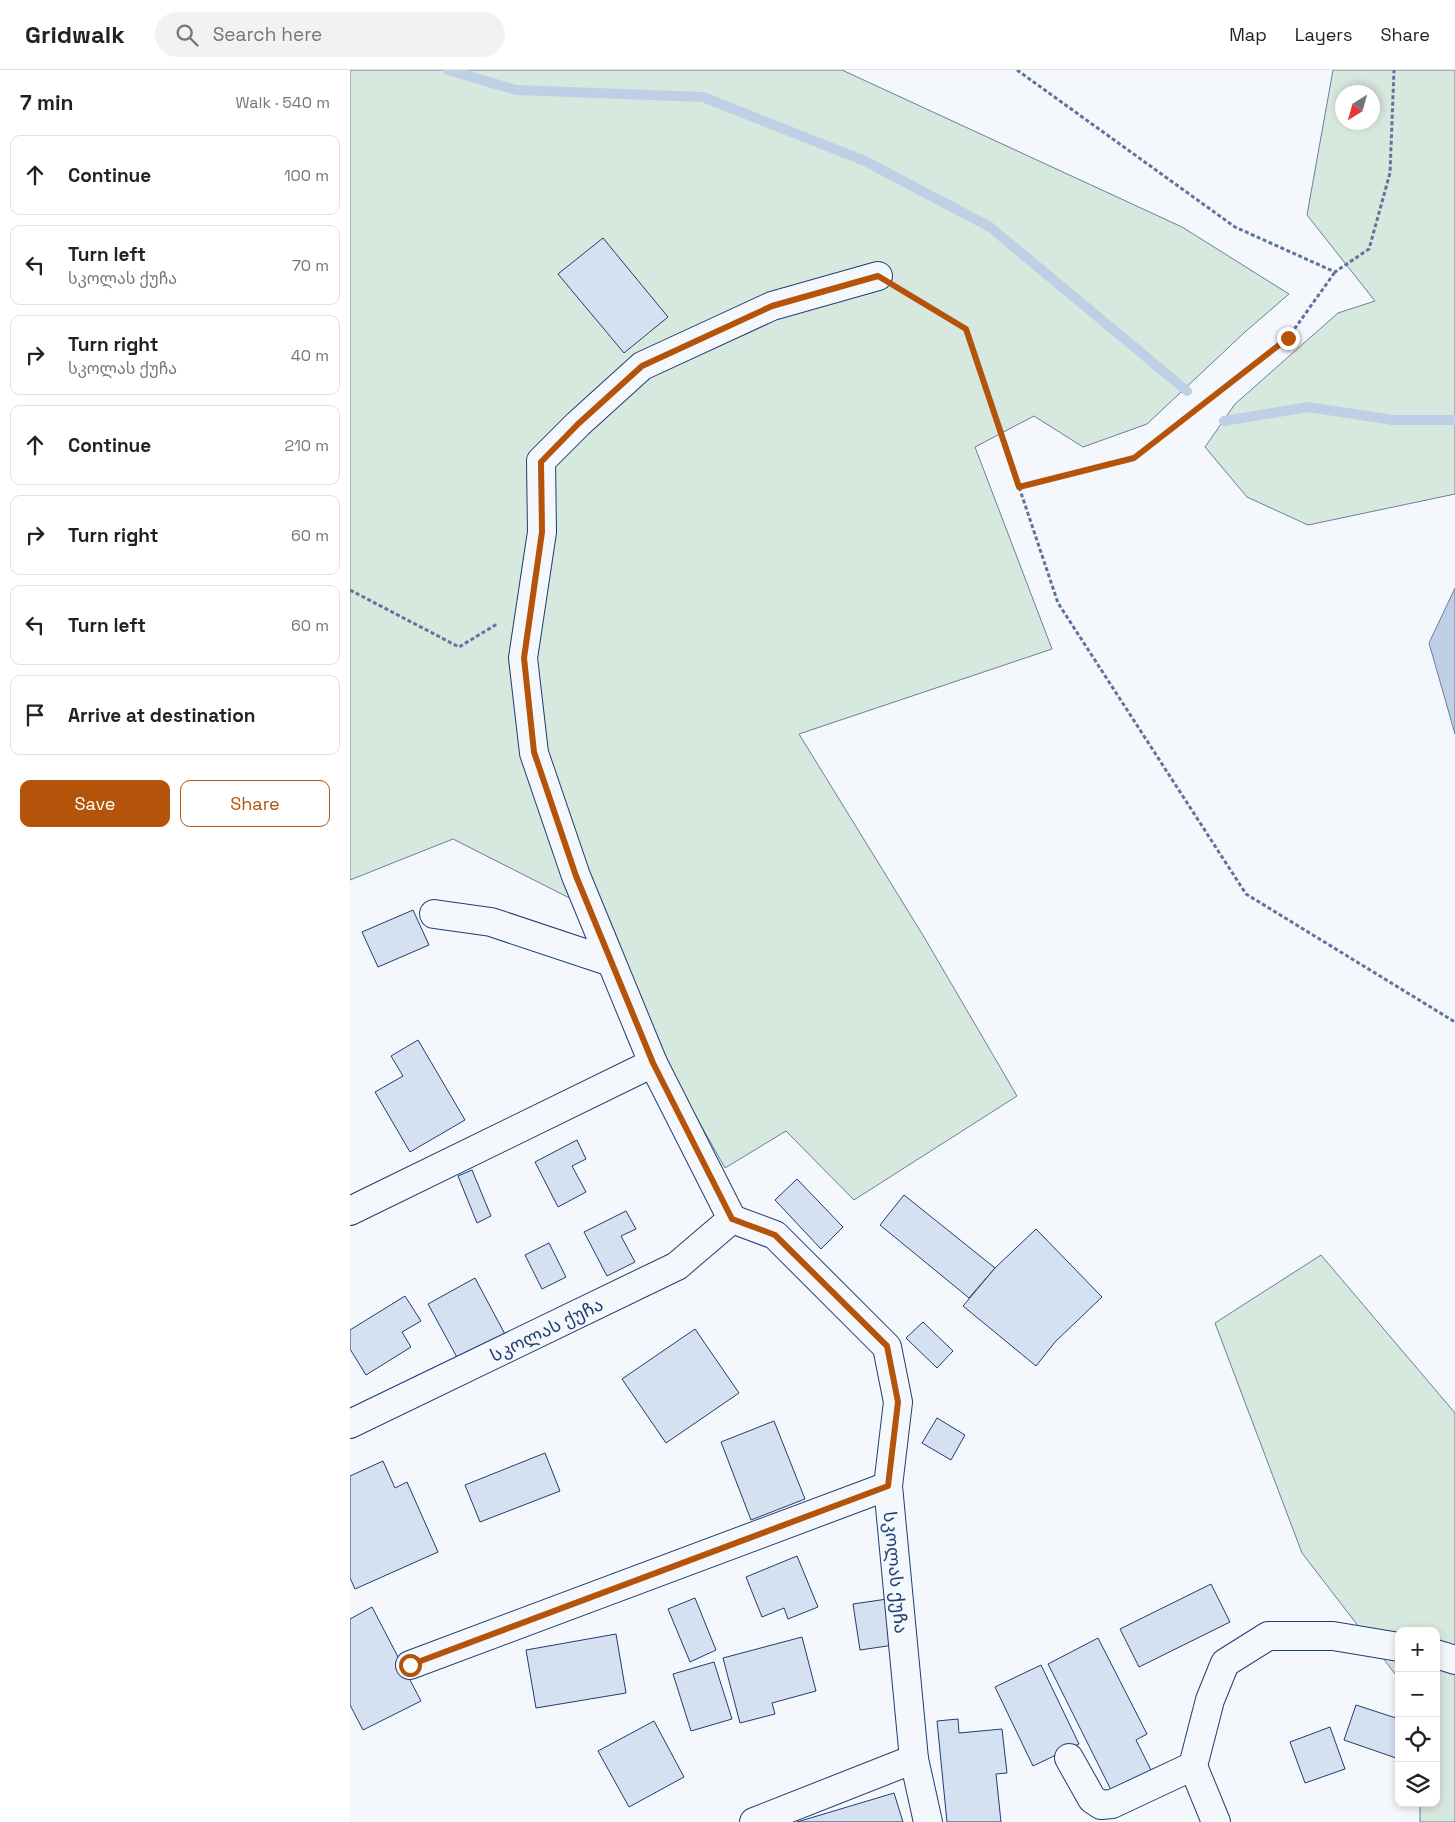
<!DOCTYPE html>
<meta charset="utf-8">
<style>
body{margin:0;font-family:"Space Grotesk","Noto Sans Georgian",sans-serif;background:#f2f2f2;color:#222}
.controls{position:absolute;right:15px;bottom:15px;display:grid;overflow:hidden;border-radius:10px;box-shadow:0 2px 8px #0003}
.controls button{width:45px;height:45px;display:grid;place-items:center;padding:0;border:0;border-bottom:1px solid #e0e0e0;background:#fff;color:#222;font:25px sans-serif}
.compass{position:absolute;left:985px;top:15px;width:45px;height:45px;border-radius:50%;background:#fff;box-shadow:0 2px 8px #0003;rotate:217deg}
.stop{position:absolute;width:15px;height:15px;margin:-11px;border:4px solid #b45309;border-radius:50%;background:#fff}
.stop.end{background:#b45309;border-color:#fff;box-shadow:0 1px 5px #0008}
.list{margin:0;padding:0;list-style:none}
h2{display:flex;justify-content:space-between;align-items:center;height:65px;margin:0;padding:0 20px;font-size:21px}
h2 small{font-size:16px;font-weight:400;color:#767676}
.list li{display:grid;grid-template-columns:32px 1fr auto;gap:15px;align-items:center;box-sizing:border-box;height:80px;margin:0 10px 10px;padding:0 10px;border:1px solid #e0e0e0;border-radius:10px}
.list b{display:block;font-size:19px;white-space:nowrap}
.list p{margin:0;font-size:16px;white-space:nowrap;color:#767676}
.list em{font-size:16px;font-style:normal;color:#767676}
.actions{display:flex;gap:10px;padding:15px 20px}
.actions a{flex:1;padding:11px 0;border:1px solid #b45309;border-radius:10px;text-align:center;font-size:18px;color:#b45309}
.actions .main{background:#b45309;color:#fff}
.icon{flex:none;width:28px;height:28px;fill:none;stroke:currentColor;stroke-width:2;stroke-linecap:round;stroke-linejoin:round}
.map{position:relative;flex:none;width:1105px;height:1752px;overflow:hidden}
header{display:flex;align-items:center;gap:30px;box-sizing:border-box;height:70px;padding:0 25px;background:#fff;border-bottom:1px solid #e0e0e0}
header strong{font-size:24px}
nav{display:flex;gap:28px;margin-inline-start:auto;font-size:18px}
.search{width:350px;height:45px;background:#f2f2f2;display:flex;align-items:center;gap:12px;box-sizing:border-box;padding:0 18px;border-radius:28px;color:#767676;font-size:19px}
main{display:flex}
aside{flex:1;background:#fff}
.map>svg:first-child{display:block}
.green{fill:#d7e8df;stroke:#687fa3;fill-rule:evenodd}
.water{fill:#bed0e5;stroke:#687fa3}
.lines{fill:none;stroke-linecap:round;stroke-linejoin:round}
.stream{stroke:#bed0e5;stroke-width:10}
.building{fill:#d5e0f0;stroke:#1d3f73}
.minor-casing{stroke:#1d3f73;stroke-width:30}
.path{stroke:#5e769c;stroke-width:3;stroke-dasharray:4 2.5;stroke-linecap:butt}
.minor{stroke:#f4f7fb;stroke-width:28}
.route{stroke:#b45309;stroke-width:6}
.labels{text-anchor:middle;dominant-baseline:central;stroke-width:4;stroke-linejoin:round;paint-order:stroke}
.street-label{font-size:18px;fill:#1d3f73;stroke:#f4f7fb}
</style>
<header>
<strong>Gridwalk</strong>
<div class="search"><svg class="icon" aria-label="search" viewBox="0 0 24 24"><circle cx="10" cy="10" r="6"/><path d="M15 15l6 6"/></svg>Search here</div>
<nav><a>Map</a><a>Layers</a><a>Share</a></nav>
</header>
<main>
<aside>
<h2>7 min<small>Walk · 540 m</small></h2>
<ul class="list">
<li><svg class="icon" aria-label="ahead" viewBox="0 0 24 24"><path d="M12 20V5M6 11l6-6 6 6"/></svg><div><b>Continue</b></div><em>100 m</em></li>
<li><svg class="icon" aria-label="left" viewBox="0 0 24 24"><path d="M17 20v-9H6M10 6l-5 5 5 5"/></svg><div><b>Turn left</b><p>სკოლას ქუჩა</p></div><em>70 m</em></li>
<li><svg class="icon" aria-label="right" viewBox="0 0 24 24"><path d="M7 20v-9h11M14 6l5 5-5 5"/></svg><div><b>Turn right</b><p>სკოლას ქუჩა</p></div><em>40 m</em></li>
<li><svg class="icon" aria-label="ahead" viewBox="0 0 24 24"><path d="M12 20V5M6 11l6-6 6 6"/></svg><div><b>Continue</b></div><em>210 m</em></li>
<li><svg class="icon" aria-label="right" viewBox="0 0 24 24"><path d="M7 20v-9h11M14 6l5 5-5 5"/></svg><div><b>Turn right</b></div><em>60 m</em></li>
<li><svg class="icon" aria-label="left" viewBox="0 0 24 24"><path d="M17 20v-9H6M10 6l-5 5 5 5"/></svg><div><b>Turn left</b></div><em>60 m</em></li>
<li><svg class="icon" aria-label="arrive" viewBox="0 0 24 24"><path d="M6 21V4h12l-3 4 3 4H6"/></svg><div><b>Arrive at destination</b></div></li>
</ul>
<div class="actions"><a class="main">Save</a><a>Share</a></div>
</aside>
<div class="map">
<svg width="1105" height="1752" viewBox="0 0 1105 1752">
<rect width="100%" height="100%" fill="#f4f7fb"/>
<g class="green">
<polygon points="0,0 492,0 832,157 939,224 895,262 797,354 733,377 684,346 625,377 702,579 449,664 574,867 667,1026 504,1130 436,1061 375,1098 318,997 259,848 103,769 0,810"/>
<path d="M983,0H1105V424L958,455L897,427L855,377L885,334L988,243L1025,231L957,145ZM992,22H1022V52H992Z"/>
<polygon points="971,1185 1105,1343 1105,1752 1070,1752 1070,1733 1086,1733 1086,1561 1049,1561 1049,1609 952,1483 865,1253"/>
</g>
<polygon class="water" points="1105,518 1105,664 1079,573"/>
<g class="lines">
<g class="stream">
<polyline points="98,0 166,20 353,27 515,91 640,157 837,321"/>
<polyline points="874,351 958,337 1043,350 1105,350"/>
</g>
</g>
<g class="building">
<polygon points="253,168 318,247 274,283 208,204"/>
<polygon points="63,840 79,875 28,897 12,862"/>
<polygon points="68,970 115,1050 60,1082 25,1022 53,1006 41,986"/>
<polygon points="227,1070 236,1089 222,1096 236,1122 208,1137 185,1092"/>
<polygon points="122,1100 141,1146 127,1153 108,1106"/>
<polygon points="447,1109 493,1157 471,1179 425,1130"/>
<polygon points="554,1125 645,1198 619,1228 530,1155"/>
<polygon points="276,1141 286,1159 271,1166 285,1192 257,1206 234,1162"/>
<polygon points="686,1159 752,1227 705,1272 686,1296 613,1236 645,1198"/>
<polygon points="199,1173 216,1207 192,1219 175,1185"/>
<polygon points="125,1208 156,1266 109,1291 78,1234"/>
<polygon points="55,1226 71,1251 52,1262 61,1277 16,1305 0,1279 0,1260"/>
<polygon points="573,1252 603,1281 587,1298 556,1268"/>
<polygon points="345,1259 389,1323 316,1373 272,1309"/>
<polygon points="587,1348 615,1365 601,1390 572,1373"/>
<polygon points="424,1351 455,1429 401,1450 371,1372"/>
<polygon points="195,1383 210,1421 130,1452 115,1415"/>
<polygon points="33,1391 45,1418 57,1412 88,1482 5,1519 0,1508 0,1406"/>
<polygon points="447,1486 468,1537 438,1549 434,1538 412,1547 396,1507"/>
<polygon points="861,1514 880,1552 789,1597 770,1559"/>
<polygon points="345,1528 366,1580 340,1592 318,1539"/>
<polygon points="537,1529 544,1575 510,1580 503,1534"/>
<polygon points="22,1537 71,1631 13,1660 0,1635 0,1549"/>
<polygon points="266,1564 276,1623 186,1638 176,1580"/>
<polygon points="452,1567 466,1621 422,1633 425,1644 390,1653 373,1588"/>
<polygon points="748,1568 797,1664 786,1670 802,1702 762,1722 698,1594"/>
<polygon points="364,1592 382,1649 341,1661 323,1604"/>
<polygon points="691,1595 729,1674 683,1696 645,1617"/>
<polygon points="1006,1635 1049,1649 1049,1680 1046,1688 994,1670"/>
<polygon points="608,1649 609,1663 652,1659 657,1703 646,1704 651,1752 597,1752 587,1651"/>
<polygon points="304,1651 334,1707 279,1737 248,1681"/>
<polygon points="980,1657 995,1699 955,1713 940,1672"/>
<polygon points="544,1723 553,1752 447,1752"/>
</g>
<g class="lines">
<defs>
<g id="minor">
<path id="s1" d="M528,206L422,236L292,296L228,354L191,391L192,462L173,588L184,683L226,806L303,993L382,1149L425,1165L537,1277L548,1332L538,1416L564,1689L578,1752"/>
<polyline points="84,844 141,852 261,892"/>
<polyline points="0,1141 303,993"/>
<path id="s2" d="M0,1354L327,1196L382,1149"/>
<polyline points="1086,1584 1105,1590"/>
<polyline points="60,1595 538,1416"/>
<polyline points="719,1688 742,1729 751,1735 762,1734 843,1696"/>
<polyline points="404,1752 564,1689"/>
<polyline points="866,1752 843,1696 860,1630 875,1593 918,1566 983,1566 1049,1577"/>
</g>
</defs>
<use href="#minor" class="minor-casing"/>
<g class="path">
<polyline points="667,0 885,157 985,202 1019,179 1040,103 1044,0"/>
<polyline points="553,221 616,259 708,533 896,824 1105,952"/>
<polyline points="669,417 784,388 938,268 985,202"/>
<polyline points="0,520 109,577 147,554"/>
</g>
<use href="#minor" class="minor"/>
</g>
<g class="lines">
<polyline class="route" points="60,1595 538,1416 548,1332 537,1276 425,1165 382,1149 303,993 226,806 184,682 174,588 192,462 191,392 228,354 292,296 422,236 528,206 616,259 669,417 784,388 938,268"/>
</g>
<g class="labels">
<g class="street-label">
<text stroke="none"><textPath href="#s2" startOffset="218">სკოლას ქუჩა</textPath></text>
<text stroke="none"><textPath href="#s1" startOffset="1625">სკოლას ქუჩა</textPath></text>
</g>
</g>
</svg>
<div class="controls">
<button>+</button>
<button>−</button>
<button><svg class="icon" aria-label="locate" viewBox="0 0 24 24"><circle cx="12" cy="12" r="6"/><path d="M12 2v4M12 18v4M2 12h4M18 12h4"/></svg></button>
<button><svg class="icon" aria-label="layers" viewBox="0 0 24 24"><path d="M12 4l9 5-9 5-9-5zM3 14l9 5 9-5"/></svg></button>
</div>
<svg class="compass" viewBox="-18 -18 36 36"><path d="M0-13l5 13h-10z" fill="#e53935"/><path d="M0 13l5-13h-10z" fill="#767676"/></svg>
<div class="stop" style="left:60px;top:1595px"></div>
<div class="stop end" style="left:938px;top:268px"></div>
</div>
</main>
